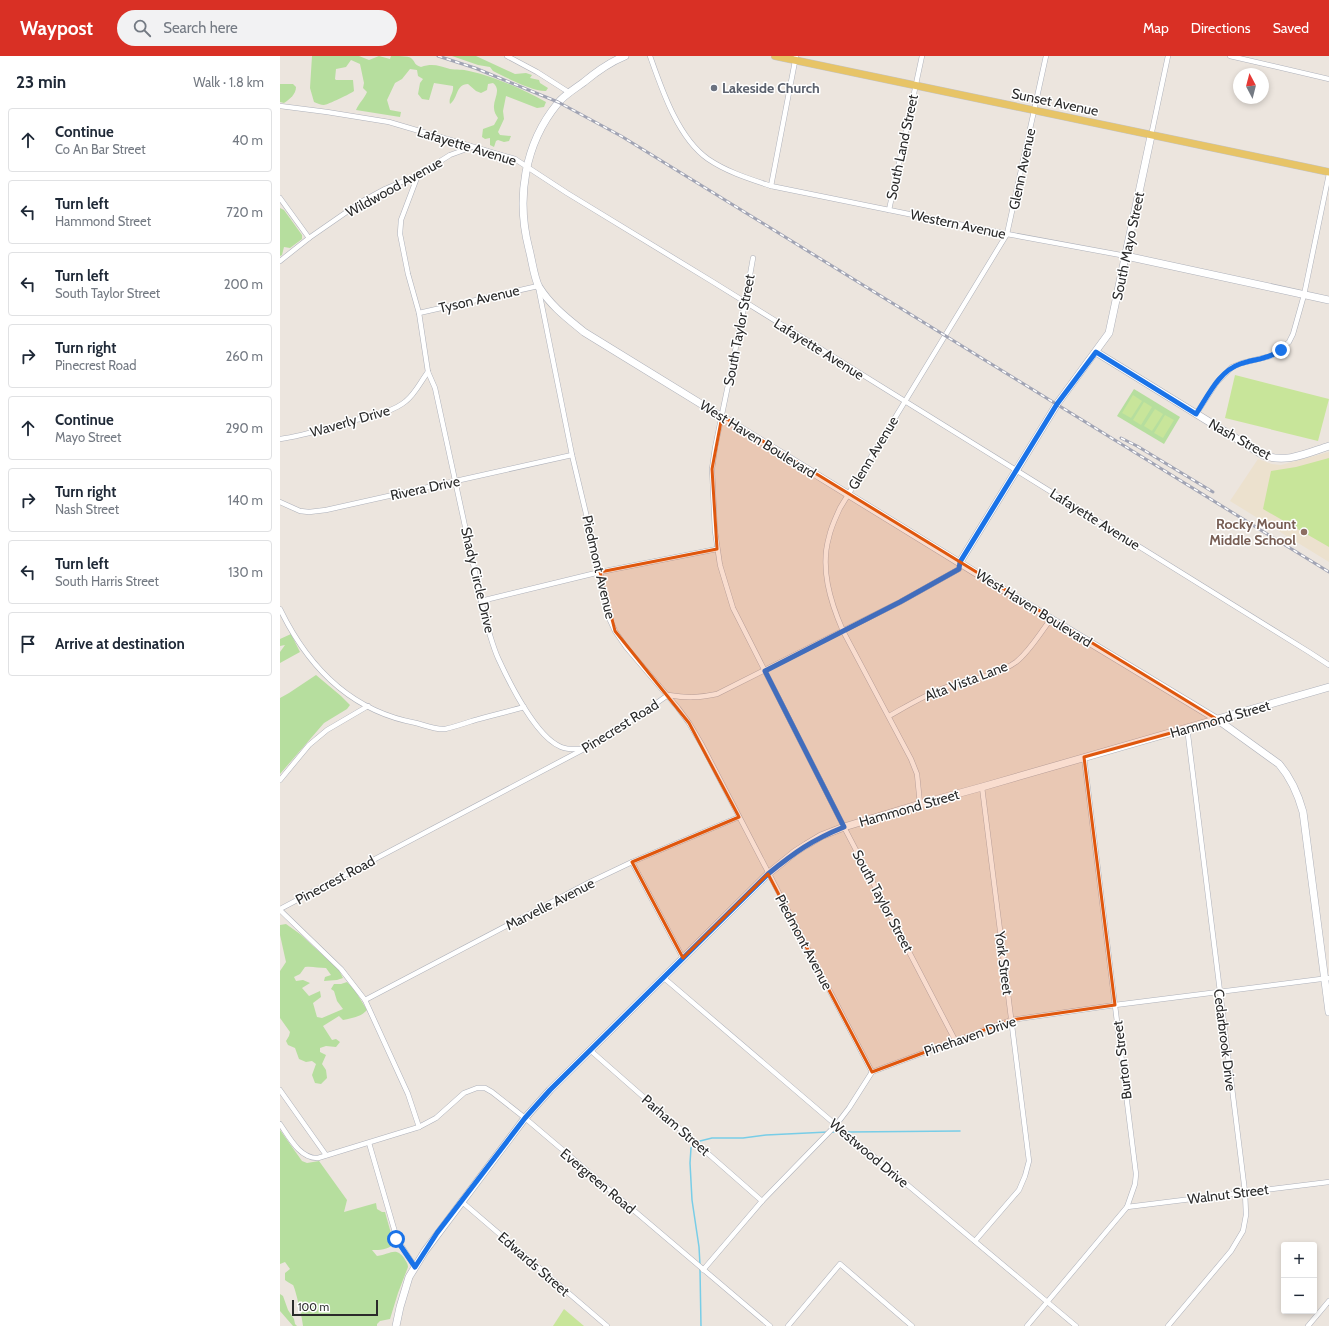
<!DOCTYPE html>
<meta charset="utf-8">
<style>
body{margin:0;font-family:Cabin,sans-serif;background:#f2f2f3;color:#1f2937}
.controls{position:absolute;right:12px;bottom:12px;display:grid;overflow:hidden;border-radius:4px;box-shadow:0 2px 6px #0003}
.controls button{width:36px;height:36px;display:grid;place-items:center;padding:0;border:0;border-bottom:1px solid #e0e1e3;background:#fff;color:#1f2937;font:20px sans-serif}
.compass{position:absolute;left:953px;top:12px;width:36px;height:36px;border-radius:50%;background:#fff;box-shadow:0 2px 6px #0003;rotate:353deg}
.scale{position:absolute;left:12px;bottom:10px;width:86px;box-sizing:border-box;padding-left:4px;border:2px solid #2b2b2b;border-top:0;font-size:11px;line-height:14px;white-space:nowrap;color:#2b2b2b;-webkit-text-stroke:3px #fff;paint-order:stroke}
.stop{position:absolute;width:12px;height:12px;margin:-9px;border:3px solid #1a73e8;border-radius:50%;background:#fff}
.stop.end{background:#1a73e8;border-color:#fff;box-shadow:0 1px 4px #0008}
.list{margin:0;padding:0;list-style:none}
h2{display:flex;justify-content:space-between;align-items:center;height:52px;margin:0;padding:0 16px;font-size:17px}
h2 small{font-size:13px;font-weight:400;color:#747a83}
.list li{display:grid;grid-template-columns:26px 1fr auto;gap:12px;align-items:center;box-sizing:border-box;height:64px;margin:0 8px 8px;padding:0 8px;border:1px solid #e0e1e3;border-radius:4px}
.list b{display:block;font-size:15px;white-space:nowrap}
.list p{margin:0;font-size:13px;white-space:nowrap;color:#747a83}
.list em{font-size:13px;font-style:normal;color:#747a83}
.icon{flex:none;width:22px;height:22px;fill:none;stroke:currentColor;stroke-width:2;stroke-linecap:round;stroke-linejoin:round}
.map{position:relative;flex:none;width:1049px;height:1270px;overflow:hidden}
header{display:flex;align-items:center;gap:24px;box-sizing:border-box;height:56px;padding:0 20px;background:#d93025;color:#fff}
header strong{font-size:19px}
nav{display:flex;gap:22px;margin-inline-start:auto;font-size:14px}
.search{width:280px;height:36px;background:#f2f2f3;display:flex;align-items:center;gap:10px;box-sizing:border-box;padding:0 14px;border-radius:22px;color:#747a83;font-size:15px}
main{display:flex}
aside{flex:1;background:#fff}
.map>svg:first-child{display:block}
.education{fill:#ece1ce}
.green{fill:#b6de9e}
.pitch{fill:#c8e59a}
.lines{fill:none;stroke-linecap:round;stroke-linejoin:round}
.stream{stroke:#78cde7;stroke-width:1.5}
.street-casing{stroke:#aeb1ba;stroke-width:5.5}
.secondary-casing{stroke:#aeb1ba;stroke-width:8}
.primary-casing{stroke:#c4c4c4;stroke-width:8}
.street{stroke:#fff;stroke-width:4.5}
.secondary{stroke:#fff;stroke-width:7}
.primary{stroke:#e7c467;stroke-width:7}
.rail-casing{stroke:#a1a4b4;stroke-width:3}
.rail{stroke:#fff;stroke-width:1.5;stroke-dasharray:4.5;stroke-linecap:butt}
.route{stroke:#1a73e8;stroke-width:5}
.marked{fill:#df570e;fill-opacity:0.2;stroke:#df570e;stroke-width:3;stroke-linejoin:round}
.worship-dot{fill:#6b7280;stroke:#fff;stroke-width:1.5}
.education-dot{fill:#8d6e63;stroke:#fff;stroke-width:1.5}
.labels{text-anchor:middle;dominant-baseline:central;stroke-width:3;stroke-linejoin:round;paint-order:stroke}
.worship-label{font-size:14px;font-weight:bold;fill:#5b616d;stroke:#fff;text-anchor:start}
.street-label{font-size:14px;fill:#2b2b2b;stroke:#fff}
.education-label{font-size:14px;font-weight:bold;fill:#785e54;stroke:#fff;text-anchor:end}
</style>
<header>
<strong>Waypost</strong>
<div class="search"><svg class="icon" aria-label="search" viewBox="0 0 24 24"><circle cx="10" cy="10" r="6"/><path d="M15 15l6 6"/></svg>Search here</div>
<nav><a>Map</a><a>Directions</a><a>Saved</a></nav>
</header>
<main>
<aside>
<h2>23 min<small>Walk · 1.8 km</small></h2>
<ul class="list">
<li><svg class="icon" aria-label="ahead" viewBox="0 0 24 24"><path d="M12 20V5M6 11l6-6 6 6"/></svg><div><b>Continue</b><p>Co An Bar Street</p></div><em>40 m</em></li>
<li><svg class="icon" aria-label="left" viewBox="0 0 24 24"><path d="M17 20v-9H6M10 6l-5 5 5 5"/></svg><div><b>Turn left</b><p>Hammond Street</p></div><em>720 m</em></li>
<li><svg class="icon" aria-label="left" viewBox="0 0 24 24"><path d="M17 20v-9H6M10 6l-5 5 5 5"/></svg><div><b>Turn left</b><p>South Taylor Street</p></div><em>200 m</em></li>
<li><svg class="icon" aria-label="right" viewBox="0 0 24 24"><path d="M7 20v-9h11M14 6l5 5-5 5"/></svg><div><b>Turn right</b><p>Pinecrest Road</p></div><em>260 m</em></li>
<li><svg class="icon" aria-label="ahead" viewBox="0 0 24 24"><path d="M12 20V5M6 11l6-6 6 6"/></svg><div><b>Continue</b><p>Mayo Street</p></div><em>290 m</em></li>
<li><svg class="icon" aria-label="right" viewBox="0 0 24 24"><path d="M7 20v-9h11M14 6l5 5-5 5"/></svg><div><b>Turn right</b><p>Nash Street</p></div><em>140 m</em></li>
<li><svg class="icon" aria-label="left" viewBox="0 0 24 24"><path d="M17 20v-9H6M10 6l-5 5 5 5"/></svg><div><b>Turn left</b><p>South Harris Street</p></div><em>130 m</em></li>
<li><svg class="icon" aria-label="arrive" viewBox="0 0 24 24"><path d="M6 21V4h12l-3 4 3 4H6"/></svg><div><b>Arrive at destination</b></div></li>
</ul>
</aside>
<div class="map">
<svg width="1049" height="1270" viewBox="0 0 1049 1270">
<rect width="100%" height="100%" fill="#ece5de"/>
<polygon class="education" points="1049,396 1049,506 950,445 978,403 992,408 1001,409"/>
<g class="green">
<path d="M32,0H79L89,4L99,0L110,3L111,0C116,0 128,0 131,2C136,6 133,8 141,11C153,7 159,10 170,13C176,14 183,13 189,15C216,21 242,33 266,46L264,51L257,52L226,40L223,55L224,63L218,76L220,79L231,80L229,85L224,86L218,84L216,85L214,91L210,89V82L205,83L202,81L203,73L214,69L218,62C216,59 214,56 214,52C213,43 222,34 213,27L208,28L207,34L201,37L196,35L188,28C175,29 179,41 170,48C168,42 174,37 173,30L154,27L149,44L142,43L138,38L140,27L143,23L138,20L137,14L130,13L122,23L115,27L107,44L110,54L121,56L120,61L76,54C79,47 84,43 87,36L83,32L84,27L80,8L71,4L66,11L56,13L55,23L56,24H73L74,35C72,37 47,49 44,49C41,49 37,47 34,46L30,32Z"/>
<path d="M172,0H196L235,18L246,17L252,19L250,22L259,24L260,27L268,32L266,35C254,36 225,21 213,15L210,11L198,9Z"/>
<path d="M0,28H13L16,31C16,38 10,43 4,47L0,46Z"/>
<polygon points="0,152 4,154 22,179 22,183 10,192 4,191 2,199 0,200"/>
<polygon points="854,333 900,361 884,388 837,360"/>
<polygon points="11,578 20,596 0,607 0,596 5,589 0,590 0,583"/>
<polygon points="36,619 61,640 70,649 67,653 44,667 0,718 0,642 9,637"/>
<path d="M6,868L20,878L59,914L63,922L57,924L44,925L45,921L51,919L46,912C38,912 32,910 25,911L20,918L14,921L16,925L23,924L30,927L22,932L29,940L40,935L41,941L33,947L37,961L42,962L63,953L57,945L54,935L51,933L54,928H61L67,926L74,933L87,954C81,961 72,962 63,964L59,960L43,970L52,984L56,983L60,986L56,991L46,990L40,992V996L46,999L42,1008L46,1014L47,1022L41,1028L35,1027L32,1019L36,1008L32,1005L26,1006L19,1003L15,992L8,989L6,985L9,980L10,976L0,962V915L6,906L0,879V869Z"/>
<path d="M0,1074L22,1105L27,1107L39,1105L67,1144L64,1156L96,1147L97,1153L102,1156H105L114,1188C107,1194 100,1194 92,1194L97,1200C110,1199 115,1190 124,1202C126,1206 128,1207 128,1211L118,1237L110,1263L100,1265L97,1268V1270H23C23,1265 15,1231 13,1229C10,1227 7,1226 5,1224V1217L10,1213L5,1206L0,1208Z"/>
<polygon points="0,1238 3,1240 8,1254 14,1263 15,1268 17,1270 13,1270 0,1255"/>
</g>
<g class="pitch">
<polygon points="955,319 1049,343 1038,385 945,362"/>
<polygon points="853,339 862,345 851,362 842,357"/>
<polygon points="864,346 872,351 861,369 853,364"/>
<polygon points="875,353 883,358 872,375 864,370"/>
<polygon points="885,359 894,364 883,382 874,377"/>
<polygon points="1049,402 1049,491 983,453 991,415 1016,411"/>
<polygon points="284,1253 304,1270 273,1270"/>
</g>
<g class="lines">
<g class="stream">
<polyline points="552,1076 562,1076"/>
<polyline points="568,1076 680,1075"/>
<polyline points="420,1209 419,1191 412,1144 410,1107 411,1092 416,1086 432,1082 463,1082 486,1079 548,1076"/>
<polyline points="420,1213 421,1270"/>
</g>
<defs>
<g id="street">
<polyline points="227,0 257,16 290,37"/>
<path d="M370,0C382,34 398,82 428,103C447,116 470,123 491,130L727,178L846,200"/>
<polyline points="950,0 1049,23"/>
<polyline points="0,50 47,56 109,66 170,84 235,103 287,137 433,226 1029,596 1049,609"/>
<polyline points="871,80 888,0"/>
<path d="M138,119L121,164L120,178L128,218L139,257L148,316L155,332L206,567C210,578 213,591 218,602C229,626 256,681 281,691C288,694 295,693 302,693"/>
<polyline points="491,130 516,0"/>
<polyline points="0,142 29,182"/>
<polyline points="609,154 642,0"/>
<polyline points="473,202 465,247 435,392 432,413 435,475 440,509 453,552 564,771 675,984"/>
<polyline points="0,205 29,182 81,146 105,133 138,119 170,99 192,91"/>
<polyline points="139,257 258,230 292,399 320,516 330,564 335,575 346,591 398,652 409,667 422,689 592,1016"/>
<polyline points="916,358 937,326 952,311 962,307 991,300 996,297 1009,286 1013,278 1024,239 1049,118"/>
<path d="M0,383C23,380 46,372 68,366C86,361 112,357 126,345C135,338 141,325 148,316"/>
<polyline points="0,446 20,455 29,456 46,454 292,399"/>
<polyline points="201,545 320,516 437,493"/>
<path d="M0,553C28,611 70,655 136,667C144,669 156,674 165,673C174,671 183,668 192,665C209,660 227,656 244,651"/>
<path d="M609,660C627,650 645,639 664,632C687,624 715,621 736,606C750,595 760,577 771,563"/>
<polyline points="0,724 29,689 47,674 88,650"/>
<path d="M640,748L637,718L631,703L563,575C550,545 540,512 549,481C551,471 556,461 560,452L727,178L766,0"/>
<polyline points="352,806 403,902"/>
<path d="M0,853L304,693L361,658L388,639C406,642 419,642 437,638L620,546L679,513L680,506"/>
<polyline points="0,854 61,913 85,944 128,1038 139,1071"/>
<polyline points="384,922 556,1069 796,1270"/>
<polyline points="85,944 310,826 352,806 459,761"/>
<polyline points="310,994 482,1145"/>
<polyline points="0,1034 46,1099"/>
<path d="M0,1068C9,1081 20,1103 38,1102L139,1071L156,1062L184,1037L197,1032H205L212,1036L245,1062L490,1270"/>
<polyline points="89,1087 117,1183 135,1211"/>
<polyline points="181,1145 327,1270"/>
<polyline points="847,1151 1049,1126"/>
<polyline points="695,1185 739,1134 745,1120 749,1105 702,731"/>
<polyline points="423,1214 482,1145 556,1069 569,1052 592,1016 731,964 835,949 1049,922"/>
<polyline points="508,1270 560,1208 632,1270"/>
<polyline points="747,1270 847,1151 855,1128 856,1118 804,701"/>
<polyline points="888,1270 951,1195 963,1175 966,1159 965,1136 907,671"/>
<polyline points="1028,1270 1049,1245"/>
</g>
<g id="secondary">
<path d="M345,0C330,6 316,16 304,26C296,32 284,39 278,47C244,88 236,143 249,193C252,204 254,222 259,231C271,250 287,262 304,276L771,563L938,664L999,708C1011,722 1018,738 1023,756L1049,956"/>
<polyline points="846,200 1049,244"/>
<path d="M816,296L983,399C1006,408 1027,397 1049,390"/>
<polyline points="680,506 777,348 829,277 871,80"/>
<polyline points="116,1270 120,1251 129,1221 145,1195 245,1062 270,1034 488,818 515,796 526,789 541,780 564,771 640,748 702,731 1049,631"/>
</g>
<polyline id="primary" points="495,0 1049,116"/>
</defs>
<use href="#street" class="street-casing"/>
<use href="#secondary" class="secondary-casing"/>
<use href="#primary" class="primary-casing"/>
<use href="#street" class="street"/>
<use href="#secondary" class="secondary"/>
<use href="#primary" class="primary"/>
<defs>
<g id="rail">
<polyline points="158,0 195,12 278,46 341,80 1049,516"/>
<polyline points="841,382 857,390 933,436"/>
</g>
</defs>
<use href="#rail" class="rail-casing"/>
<use href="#rail" class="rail"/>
</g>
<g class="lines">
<path class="route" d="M116,1183L135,1211L157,1177L245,1062L270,1034L488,818C515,796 532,784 564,771L485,615L620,546L679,513L680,506L777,348L816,296L916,358C928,340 939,315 960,308C974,303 989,303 1001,294"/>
</g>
<path class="marked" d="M442,360L938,664L804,701L835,949L731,964L592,1016L488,818L403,902L352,806L459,761L409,667L335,575L320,516L437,493L432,413Z"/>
<circle class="worship-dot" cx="434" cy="32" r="4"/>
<circle class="education-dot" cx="1024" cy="476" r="4"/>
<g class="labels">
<g class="worship-label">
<text x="442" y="32">Lakeside Church</text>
</g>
<g class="street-label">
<text transform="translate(775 46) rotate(12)">Sunset Avenue</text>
<text transform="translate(187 90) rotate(17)">Lafayette Avenue</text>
<text transform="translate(622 91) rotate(-78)">South Land Street</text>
<text transform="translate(742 113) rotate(-78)">Glenn Avenue</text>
<text transform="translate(114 131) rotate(-29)">Wildwood Avenue</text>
<text transform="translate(678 168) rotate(12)">Western Avenue</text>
<text transform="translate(848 190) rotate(-78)">South Mayo Street</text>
<text transform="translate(199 243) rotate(-13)">Tyson Avenue</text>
<text transform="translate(459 274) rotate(-79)">South Taylor Street</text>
<text transform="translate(539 293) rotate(32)">Lafayette Avenue</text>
<text transform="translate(70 365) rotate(-16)">Waverly Drive</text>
<text transform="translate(478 383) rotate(32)">West Haven Boulevard</text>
<text transform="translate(960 383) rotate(29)">Nash Street</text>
<text transform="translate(593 397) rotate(-59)">Glenn Avenue</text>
<text transform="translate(145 432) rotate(-12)">Rivera Drive</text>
<text transform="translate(815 463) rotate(32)">Lafayette Avenue</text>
<text transform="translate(319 511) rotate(77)">Piedmont Avenue</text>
<text transform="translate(198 524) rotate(77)">Shady Circle Drive</text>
<text transform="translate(754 552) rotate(32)">West Haven Boulevard</text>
<text transform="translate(686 625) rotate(-21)">Alta Vista Lane</text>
<text transform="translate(940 663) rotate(-16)">Hammond Street</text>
<text transform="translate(340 670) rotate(-32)">Pinecrest Road</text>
<text transform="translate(629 752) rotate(-16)">Hammond Street</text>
<text transform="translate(55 824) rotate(-28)">Pinecrest Road</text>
<text transform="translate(603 845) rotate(62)">South Taylor Street</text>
<text transform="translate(270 848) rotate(-27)">Marvelle Avenue</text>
<text transform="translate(524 886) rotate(62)">Piedmont Avenue</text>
<text transform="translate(724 907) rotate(83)">York Street</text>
<text transform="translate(690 980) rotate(-19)">Pinehaven Drive</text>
<text transform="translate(945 984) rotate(83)">Cedarbrook Drive</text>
<text transform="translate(842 1004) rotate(-97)">Burton Street</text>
<text transform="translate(396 1069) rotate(41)">Parham Street</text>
<text transform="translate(589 1097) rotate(40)">Westwood Drive</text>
<text transform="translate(318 1125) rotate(40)">Evergreen Road</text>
<text transform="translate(948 1138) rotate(-7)">Walnut Street</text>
<text transform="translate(254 1208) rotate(41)">Edwards Street</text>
</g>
<g class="education-label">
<text x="1016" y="468">Rocky Mount<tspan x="1016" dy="16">Middle School</tspan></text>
</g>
</g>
</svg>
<div class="controls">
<button>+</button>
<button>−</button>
</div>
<svg class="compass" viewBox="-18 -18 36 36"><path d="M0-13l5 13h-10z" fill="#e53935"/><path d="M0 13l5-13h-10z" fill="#747a83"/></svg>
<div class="scale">100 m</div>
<div class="stop" style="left:116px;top:1183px"></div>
<div class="stop end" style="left:1001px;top:294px"></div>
</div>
</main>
